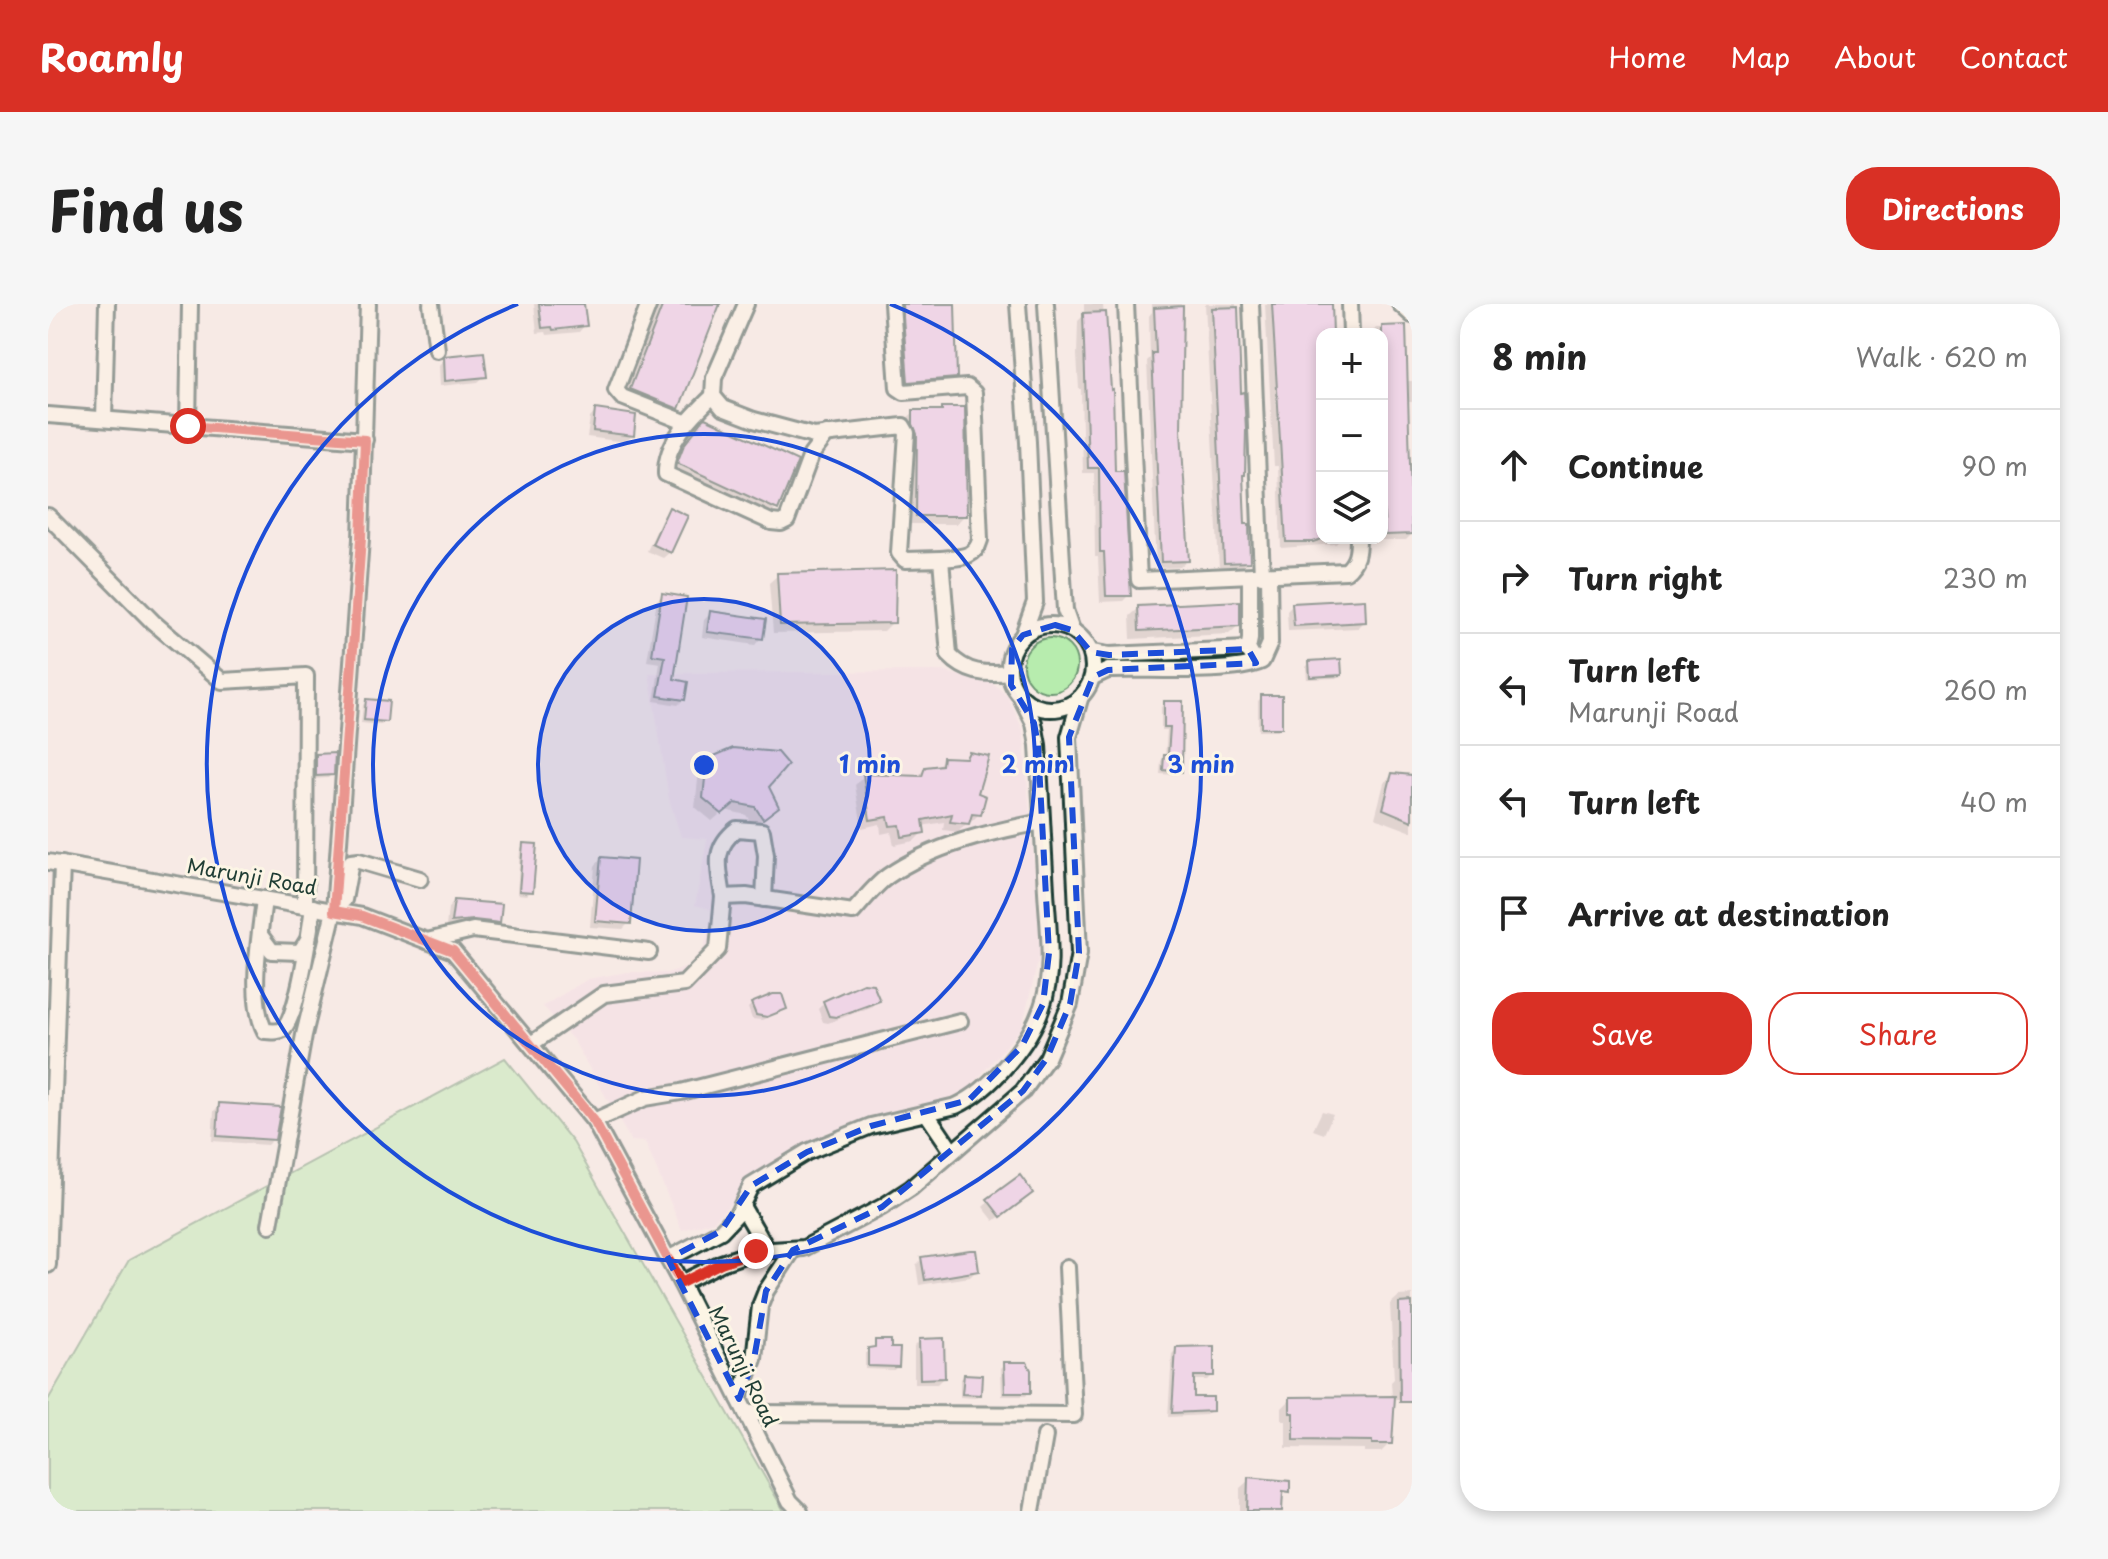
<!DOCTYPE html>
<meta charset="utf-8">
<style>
body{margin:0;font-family:"Playpen Sans",sans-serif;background:#f6f6f6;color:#222}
.controls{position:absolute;right:24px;top:24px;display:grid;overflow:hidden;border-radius:16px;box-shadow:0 4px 12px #0003}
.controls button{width:72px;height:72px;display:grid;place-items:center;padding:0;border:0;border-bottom:2px solid #e0e0e0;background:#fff;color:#222;font:40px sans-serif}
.stop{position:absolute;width:24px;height:24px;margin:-18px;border:6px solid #d93025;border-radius:50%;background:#fff}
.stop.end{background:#d93025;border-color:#fff;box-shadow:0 2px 8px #0008}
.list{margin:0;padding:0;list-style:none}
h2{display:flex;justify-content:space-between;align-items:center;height:104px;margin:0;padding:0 32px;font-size:34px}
h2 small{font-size:26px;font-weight:400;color:#767676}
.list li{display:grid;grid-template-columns:52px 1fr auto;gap:24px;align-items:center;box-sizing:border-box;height:112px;padding:0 32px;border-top:2px solid #e0e0e0}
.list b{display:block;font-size:30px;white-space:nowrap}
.list p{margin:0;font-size:26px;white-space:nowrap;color:#767676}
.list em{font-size:26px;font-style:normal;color:#767676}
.actions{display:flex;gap:16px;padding:24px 32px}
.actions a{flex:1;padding:18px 0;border:2px solid #d93025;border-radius:32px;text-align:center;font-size:28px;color:#d93025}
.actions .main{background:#d93025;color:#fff}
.icon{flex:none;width:44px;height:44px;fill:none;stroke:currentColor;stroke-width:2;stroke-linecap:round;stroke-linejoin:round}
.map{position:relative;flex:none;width:1364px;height:1207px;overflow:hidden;border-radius:32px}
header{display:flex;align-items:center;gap:48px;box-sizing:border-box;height:112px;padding:0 40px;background:#d93025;color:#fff}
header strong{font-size:38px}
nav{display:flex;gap:44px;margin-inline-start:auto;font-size:28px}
.intro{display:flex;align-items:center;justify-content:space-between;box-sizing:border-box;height:192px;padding:0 48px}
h1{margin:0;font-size:56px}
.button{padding:20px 36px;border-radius:32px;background:#d93025;color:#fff;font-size:28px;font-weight:700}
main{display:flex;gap:48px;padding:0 48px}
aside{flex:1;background:#fff;border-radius:32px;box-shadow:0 4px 12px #0003}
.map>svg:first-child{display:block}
.built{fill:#f2dce5}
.green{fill:#b7ecae;stroke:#6b9471;stroke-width:2}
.shadow{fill:#0003}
.building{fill:#e5bde6;stroke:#1f3d34;stroke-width:2}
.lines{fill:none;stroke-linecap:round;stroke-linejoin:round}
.minor-casing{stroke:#1f3d34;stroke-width:20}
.minor{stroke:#fcf5e5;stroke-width:14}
.route{stroke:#d93025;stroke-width:10}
.marked{fill:none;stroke:#1d4ed8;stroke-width:6;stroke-dasharray:16 10;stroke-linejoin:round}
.ring{fill:none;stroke:#1d4ed8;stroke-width:4}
.labels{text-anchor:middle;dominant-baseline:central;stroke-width:6;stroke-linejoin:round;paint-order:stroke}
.street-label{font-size:20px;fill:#1f3d34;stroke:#fcf5e5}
.centre{fill:#1d4ed8;stroke:#fcf5e5;stroke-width:4}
.ring-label{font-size:24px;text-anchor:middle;font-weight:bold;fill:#1d4ed8;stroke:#fcf5e5;stroke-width:6;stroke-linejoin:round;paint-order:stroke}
</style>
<header>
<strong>Roamly</strong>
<nav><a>Home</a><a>Map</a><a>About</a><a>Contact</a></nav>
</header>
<div class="intro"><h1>Find us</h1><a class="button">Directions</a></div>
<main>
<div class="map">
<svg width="1364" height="1207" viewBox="0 0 1364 1207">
<rect width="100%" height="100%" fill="#f7eae5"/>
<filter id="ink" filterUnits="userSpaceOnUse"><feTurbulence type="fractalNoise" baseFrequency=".0125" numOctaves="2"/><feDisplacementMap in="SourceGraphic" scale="16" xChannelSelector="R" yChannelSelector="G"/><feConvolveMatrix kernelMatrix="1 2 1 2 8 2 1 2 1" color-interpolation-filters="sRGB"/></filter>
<g filter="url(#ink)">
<polygon class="built" points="893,367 945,379 960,393 975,426 993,645 974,723 921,785 888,803 847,806 780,828 716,864 666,917 634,926 597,838 583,837 526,737 495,702 540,675 580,668 619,669 640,662 655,647 665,606 647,601 659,535 633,533 621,495 601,369"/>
<g class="green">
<circle cx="1002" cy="361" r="27"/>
<polygon points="457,754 525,838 736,1207 0,1207 0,1096 81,956"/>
</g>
<g class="shadow">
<polygon points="486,0 534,0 537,21 531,28 499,31 498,28 489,29"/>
<polygon points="612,0 670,0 629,104 620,112 574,94"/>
<polygon points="846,0 905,0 907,73 898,82 852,85"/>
<polygon points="1036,0 1055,0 1065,169 1081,291 1075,297 1052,298 1050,253 1047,253 1046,169 1035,169 1033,85 1031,85 1029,51 1030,17 1036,11"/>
<polygon points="1104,0 1133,0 1131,126 1139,257 1132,263 1108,264 1099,57 1102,54 1101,12 1104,8"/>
<polygon points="1157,0 1188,0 1195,222 1200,257 1194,263 1171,264"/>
<polygon points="1217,0 1284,0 1284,30 1274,30 1274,234 1293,234 1288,240 1233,244 1230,162 1226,162"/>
<polygon points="1356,23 1358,77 1364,77 1364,98 1359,98 1364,230 1358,236 1332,236 1334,234 1334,30 1322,30 1328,24"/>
<polygon points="397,54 437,72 430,78 392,82 391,61"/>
<polygon points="895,105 917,211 908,220 860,220 857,116 866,108 892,108"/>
<polygon points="548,107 584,132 577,138 539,133 542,114"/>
<polygon points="648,125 747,158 728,205 720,214 622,168 628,152"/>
<polygon points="621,206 622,248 615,254 599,247 615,212"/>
<polygon points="730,271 845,318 836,327 725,329 721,279"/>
<polygon points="615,291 623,377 636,395 630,401 606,397 612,359 599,357 609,296"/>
<polygon points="1245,301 1316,318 1310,324 1240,327 1239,307"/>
<polygon points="1091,304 1190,322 1181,330 1083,335 1082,312"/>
<polygon points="663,309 713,334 707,341 654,333 656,316"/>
<polygon points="1262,359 1292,370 1288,374 1259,375 1258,363"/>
<polygon points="1214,393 1232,423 1229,427 1210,427 1210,397"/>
<polygon points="319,397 337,417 333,421 313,419 315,401"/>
<polygon points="1117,399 1132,467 1128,471 1112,470 1113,457 1117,452 1119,426 1113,426 1113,403"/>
<polygon points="269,452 284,470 280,474 265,475 265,456"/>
<polygon points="896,455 928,491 931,510 922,519 919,519 910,528 895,526 896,518 874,522 875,528 866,537 846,541 843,528 833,530 832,520 814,524 807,481 816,472 869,473 878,464 887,464"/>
<polygon points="660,457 720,511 705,522 698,511 677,506 664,517 647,503 651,466"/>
<polygon points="1344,471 1364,473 1364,528 1327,514 1336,479"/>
<polygon points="476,541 483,587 479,591 469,590 472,545"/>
<polygon points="553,555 581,619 575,625 542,623 547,562"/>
<polygon points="406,598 450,618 444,625 418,622 398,623 400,604"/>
<polygon points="829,697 823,703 780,719 775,718 770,705 776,699"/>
<polygon points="704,700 737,705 714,716 704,715 700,704"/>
<polygon points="172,801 225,835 219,841 164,837 166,807"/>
<polygon points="1274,807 1285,810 1276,830 1265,826"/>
<polygon points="977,894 946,917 935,903 941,897"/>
<polygon points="874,955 929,966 922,973 871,981 868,961"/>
<polygon points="1364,991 1364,1095 1345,1095 1342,1139 1333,1148 1316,1148 1316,1145 1238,1144 1238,1117 1234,1117 1234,1104 1243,1095 1344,1094 1343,1078 1346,1075 1342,1000 1351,992"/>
<polygon points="872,1037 895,1074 889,1080 866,1080 866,1043"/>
<polygon points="828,1038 841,1046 849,1062 846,1066 817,1065 817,1049 824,1046"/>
<polygon points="1129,1045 1164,1071 1159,1076 1144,1076 1144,1095 1163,1106 1158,1111 1120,1113 1124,1050"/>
<polygon points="957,1060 981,1088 978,1092 954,1092 953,1064"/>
<polygon points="916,1072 931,1090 927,1094 912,1093 912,1076"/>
<polygon points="1201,1176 1240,1187 1233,1194 1232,1207 1192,1207 1192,1184"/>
</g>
<g class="building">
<polygon points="491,0 536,0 539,22 505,26 504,23 494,24"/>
<polygon points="615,0 672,0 631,105 582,85"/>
<polygon points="854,0 907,0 909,74 860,78"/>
<polygon points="1224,0 1284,0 1285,30 1274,30 1274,235 1265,238 1238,238"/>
<polygon points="1135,2 1133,126 1141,257 1113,258 1104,49 1108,49 1106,4"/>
<polygon points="1190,3 1193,89 1196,88 1198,126 1197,171 1195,171 1197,220 1201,220 1202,258 1176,259 1164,4"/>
<polygon points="1058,8 1063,86 1065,85 1067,167 1076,167 1083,292 1058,292 1056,248 1052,248 1051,164 1040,164 1035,9"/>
<polygon points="1358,21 1364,230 1337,231 1334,171 1334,22"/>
<polygon points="436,48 439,73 397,77 396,52"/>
<polygon points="894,103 917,103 919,212 868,212 869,130 865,120 865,106 894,106"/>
<polygon points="547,105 588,111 586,132 545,127"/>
<polygon points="657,114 750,157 730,206 629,159 636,141"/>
<polygon points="621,203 640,212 623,249 604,240"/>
<polygon points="848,266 847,319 732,321 729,269"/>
<polygon points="614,289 639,293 626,375 640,378 637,396 610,392 617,353 604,351"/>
<polygon points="1317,295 1318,318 1246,322 1244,299"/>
<polygon points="1192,297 1192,322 1091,327 1090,302"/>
<polygon points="662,307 718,315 715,335 659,328"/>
<polygon points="1293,355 1294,371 1262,373 1261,357"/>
<rect x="1213" y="391" width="21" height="33"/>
<polygon points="318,395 341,397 339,418 316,416"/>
<polygon points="1116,397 1135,397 1134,468 1115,466 1116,451 1120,451 1122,423 1116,423"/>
<polygon points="685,444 729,448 740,461 721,483 731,503 715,515 707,503 687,499 674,510 655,494 659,455"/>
<polygon points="921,448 941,452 930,489 938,492 933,511 924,510 921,520 902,518 904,510 875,516 877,529 854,533 852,521 842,522 840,513 822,516 815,470 874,472 877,463 894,461 895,453 918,454"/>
<polygon points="287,449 286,471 268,472 268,450"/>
<polygon points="1344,469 1364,471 1364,517 1335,505"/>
<polygon points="475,539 489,540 485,588 471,587"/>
<polygon points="553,553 588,556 583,620 547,617"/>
<polygon points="406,596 454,600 452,619 426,616 403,618"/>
<polygon points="815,679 825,680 832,697 788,713 781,712 775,697"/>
<polygon points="725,690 734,690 739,705 719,713 708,711 703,699"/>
<polygon points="171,799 233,803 227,836 169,832"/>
<polygon points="972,871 985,889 953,913 939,895"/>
<polygon points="922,946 928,946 931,967 877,976 873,953"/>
<polygon points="1364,998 1364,1098 1352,1098 1351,999"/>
<polygon points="896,1034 897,1074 872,1075 871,1035"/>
<polygon points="827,1036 843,1036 843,1044 852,1044 851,1063 820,1062 820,1044 827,1043"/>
<polygon points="1166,1042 1166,1072 1146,1072 1146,1093 1165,1093 1165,1107 1124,1109 1128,1043"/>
<polygon points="956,1058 979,1058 983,1066 983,1089 957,1089"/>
<polygon points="916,1070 934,1071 933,1091 914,1090"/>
<polygon points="1347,1092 1344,1140 1324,1140 1324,1137 1246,1136 1246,1109 1242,1109 1242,1093"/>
<polygon points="1200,1173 1242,1177 1242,1188 1235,1187 1234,1207 1199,1207"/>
</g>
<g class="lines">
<defs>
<g id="minor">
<polyline points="383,0 389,46"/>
<polyline points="601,0 568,86 574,93 637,118"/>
<path d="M698,0L666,74L665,92L675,104L706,116L766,132L855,122L859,129L851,249L857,256L893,255L901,351C918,369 937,371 961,368"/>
<path d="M844,0L850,84L856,88L919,83L926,89L932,236C927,255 911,253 893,255"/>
<polyline points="970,0 980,138 987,298 975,331"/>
<polyline points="998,0 1017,306 1024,326"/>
<path d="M1078,0L1091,276L1298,267C1309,258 1310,248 1310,234"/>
<polyline points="1203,0 1214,272"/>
<polyline points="1302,0 1303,30"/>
<polyline points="1352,0 1364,11"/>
<path d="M665,92C644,112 617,138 618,170L723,218L733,219L739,216L763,151L779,130"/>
<polyline points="0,111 317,136"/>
<polyline points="56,115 59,0"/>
<polyline points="140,122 142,0"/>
<polyline points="0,212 105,318 174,377 258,372 257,602"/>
<polyline points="1202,272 1202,335 1200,345 1204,352"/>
<circle cx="1003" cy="363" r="42"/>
<polyline points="1043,348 1061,351 1200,345"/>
<path d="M1045,373L1060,366C1099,364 1181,371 1214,357L1222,339L1221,271"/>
<polyline points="0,558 314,612 405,647 546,817 633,979 742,1197 752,1207"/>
<path d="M675,593C671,564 663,545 689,525L714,527L718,551L716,595"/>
<path d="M216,595C212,631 200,695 217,727C223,727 230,729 235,725C250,713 262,625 265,603"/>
<polyline points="296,596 303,558 311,557 372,575"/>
<polyline points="212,631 224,647 252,648 259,637"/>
<polyline points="379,637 425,626 601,648"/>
<path d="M483,740L556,690L636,680L670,645L675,593L698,592L805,608C816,596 827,581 840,572C885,541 941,528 994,518"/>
<polyline points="879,810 904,847"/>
<polyline points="546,817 597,794 633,788 912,717"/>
<polyline points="694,902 720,947"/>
<polyline points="222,921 256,731 286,607 313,235 320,0"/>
<path d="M620,955L673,927L690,909L703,882L759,848L823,822L908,802C943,786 982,739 994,703C1007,667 1000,624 998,587C995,538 993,489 990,441L986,419L974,395"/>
<polyline points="0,961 14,560"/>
<polyline points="633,979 673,959 708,947 756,944 834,903 863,884 975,787 999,754 1022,700 1031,649 1021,433 1032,395"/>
<polyline points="691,1095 706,1055 712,1002 718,987 745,946"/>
<polyline points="698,1109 1026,1111 1019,963"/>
<polyline points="984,1207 997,1132"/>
</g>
</defs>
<use href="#minor" class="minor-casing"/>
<use href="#minor" class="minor"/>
</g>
</g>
<g class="lines" filter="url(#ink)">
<polyline class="route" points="140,122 317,136 313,235 286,607 314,612 405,647 546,817 633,979 673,959 708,947"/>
</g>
<path d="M0 0H1364V1207H0ZM1007,321L1024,326L1043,348L1061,351L1200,345L1208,359L1060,366L1045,373L1021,433L1031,649L1022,700L999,754L975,787L834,903L745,946L718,987L706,1055L691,1095L620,955L673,927L703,882L759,848L823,822L921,796L974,742L995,700L1001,649L990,441L986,419L963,381L964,345L975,331Z" fill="#f7eae5" fill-opacity=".55" fill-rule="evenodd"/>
<path class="marked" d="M1007,321L1024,326L1043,348L1061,351L1200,345L1208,359L1060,366L1045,373L1021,433L1031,649L1022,700L999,754L975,787L834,903L745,946L718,987L706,1055L691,1095L620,955L673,927L703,882L759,848L823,822L921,796L974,742L995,700L1001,649L990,441L986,419L963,381L964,345L975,331Z"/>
<circle cx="656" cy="461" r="166" fill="#1d4ed8" fill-opacity=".12"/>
<g class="ring">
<circle cx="656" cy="461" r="166"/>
<circle cx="656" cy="461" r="331"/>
<path d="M842 0A497 497 0 1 1 470 0"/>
</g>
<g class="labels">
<g class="street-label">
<text transform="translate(204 572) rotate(10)">Marunji Road</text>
<text transform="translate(696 1062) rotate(64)">Marunji Road</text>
</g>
</g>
<circle cx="656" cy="461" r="12" class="centre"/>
<g class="ring-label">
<text x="822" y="469">1 min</text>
<text x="987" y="469">2 min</text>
<text x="1153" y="469">3 min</text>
</g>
</svg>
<div class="controls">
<button>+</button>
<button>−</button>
<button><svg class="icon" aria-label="layers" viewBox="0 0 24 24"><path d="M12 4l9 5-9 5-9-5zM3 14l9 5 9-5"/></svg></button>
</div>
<div class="stop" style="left:140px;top:122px"></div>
<div class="stop end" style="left:708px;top:947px"></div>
</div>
<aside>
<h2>8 min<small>Walk · 620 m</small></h2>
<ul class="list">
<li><svg class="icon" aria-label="ahead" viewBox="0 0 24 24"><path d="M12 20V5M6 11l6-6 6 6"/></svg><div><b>Continue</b></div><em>90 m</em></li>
<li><svg class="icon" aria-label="right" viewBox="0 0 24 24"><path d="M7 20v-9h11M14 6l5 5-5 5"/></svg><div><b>Turn right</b></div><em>230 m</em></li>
<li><svg class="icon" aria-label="left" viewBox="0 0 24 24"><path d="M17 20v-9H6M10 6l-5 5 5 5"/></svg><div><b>Turn left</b><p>Marunji Road</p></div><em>260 m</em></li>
<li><svg class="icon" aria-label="left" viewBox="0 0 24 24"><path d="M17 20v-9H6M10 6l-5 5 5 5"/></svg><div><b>Turn left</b></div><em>40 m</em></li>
<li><svg class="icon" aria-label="arrive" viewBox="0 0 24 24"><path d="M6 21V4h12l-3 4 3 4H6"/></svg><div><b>Arrive at destination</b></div></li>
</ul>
<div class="actions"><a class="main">Save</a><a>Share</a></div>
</aside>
</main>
